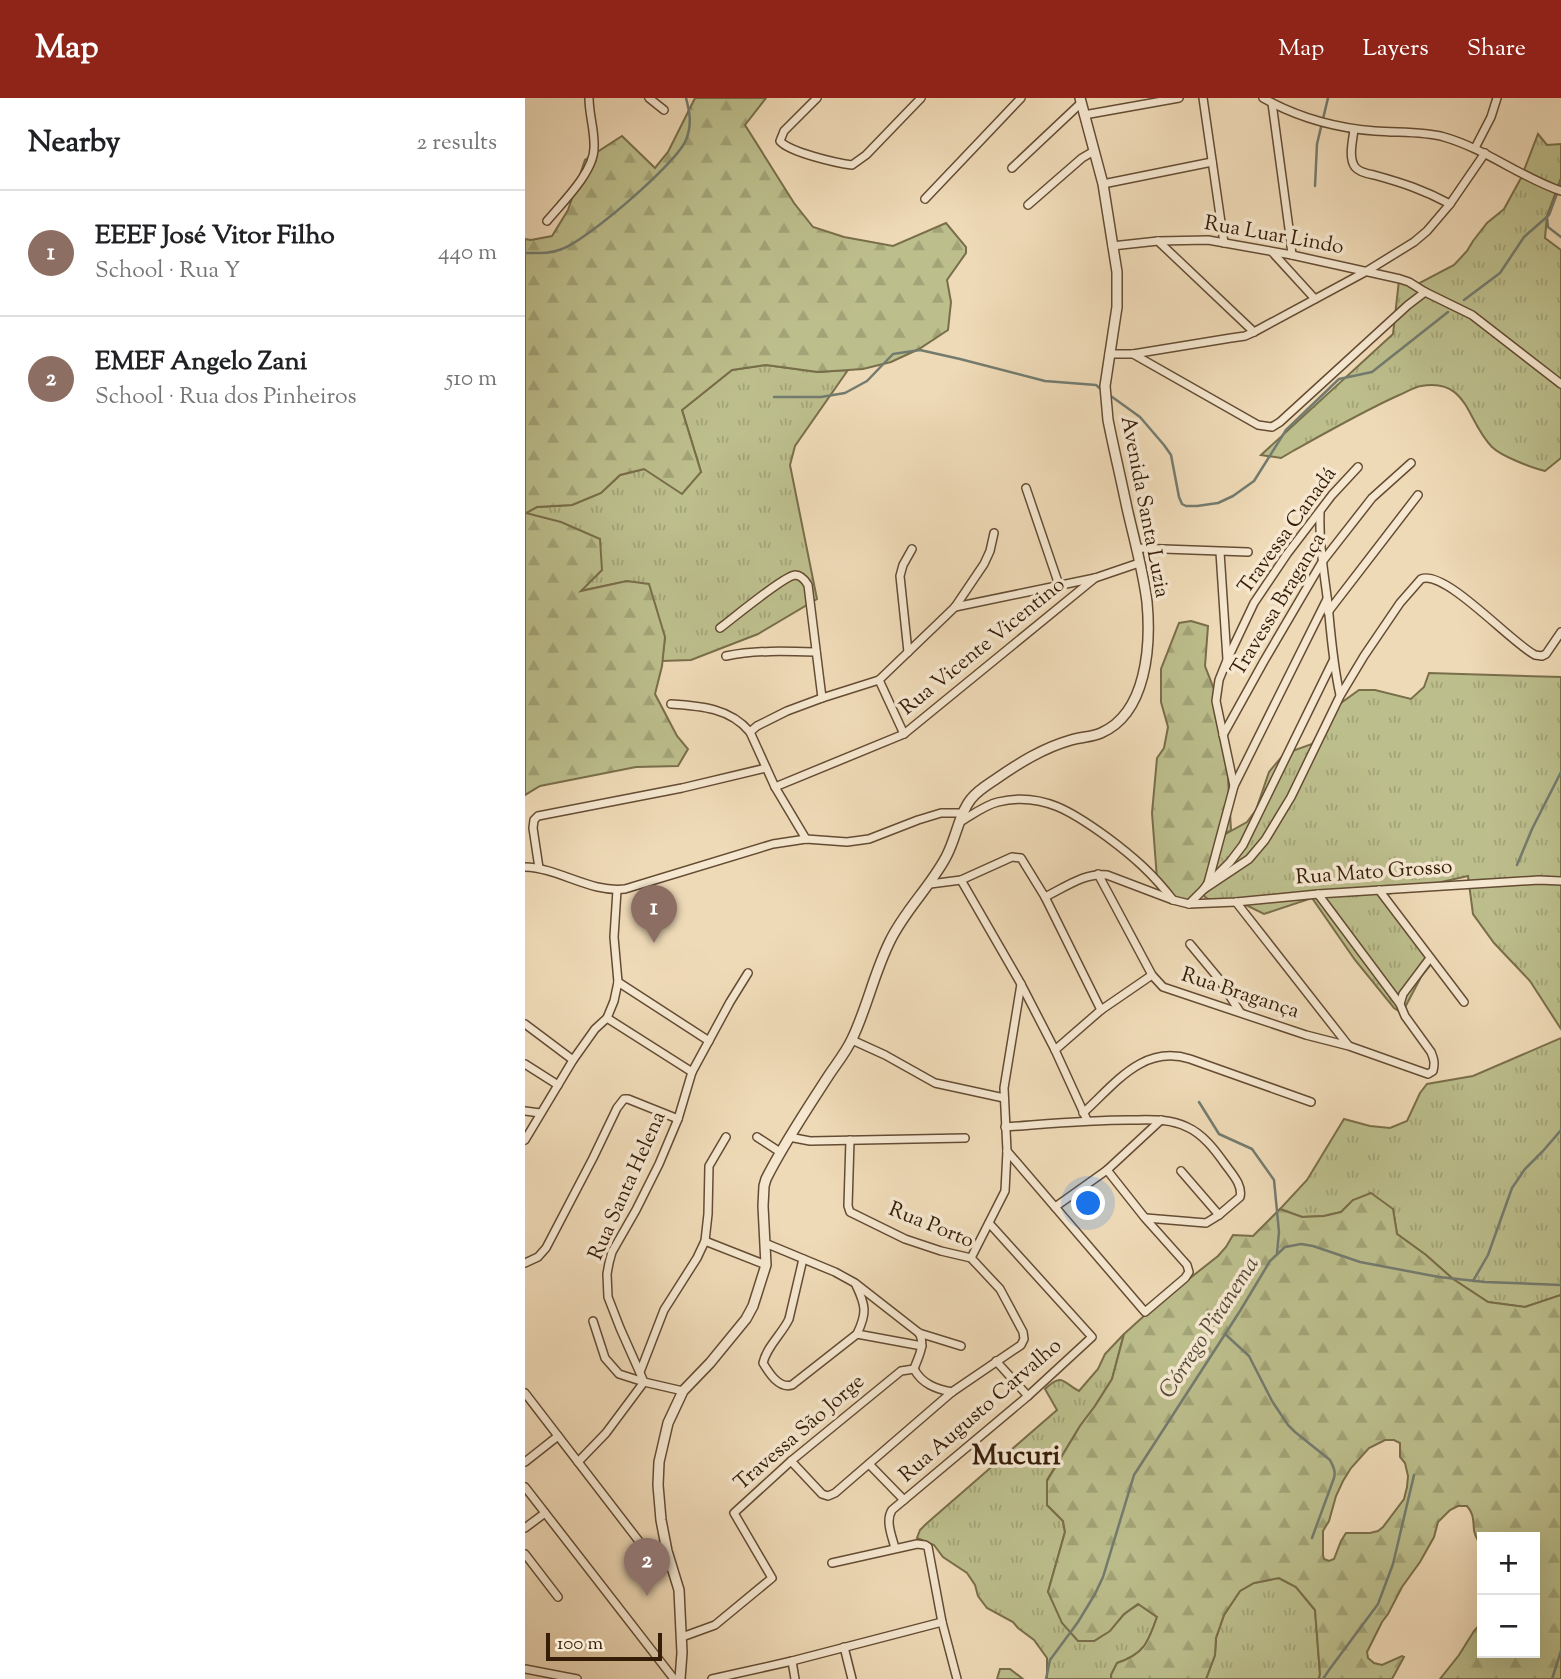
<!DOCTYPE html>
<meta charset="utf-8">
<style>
body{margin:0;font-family:"Sorts Mill Goudy",serif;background:#f2f2f2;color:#202124}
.controls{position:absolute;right:21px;bottom:21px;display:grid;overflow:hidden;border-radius:0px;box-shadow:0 7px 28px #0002}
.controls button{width:63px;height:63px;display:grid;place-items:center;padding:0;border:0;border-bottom:2px solid #e0e0e0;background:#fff;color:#202124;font:35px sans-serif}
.scale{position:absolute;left:21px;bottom:18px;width:116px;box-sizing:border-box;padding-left:7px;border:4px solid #361d07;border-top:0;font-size:19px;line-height:24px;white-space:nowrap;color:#361d07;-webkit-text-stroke:5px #f5e7d0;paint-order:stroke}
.you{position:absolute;left:564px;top:1106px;width:24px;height:24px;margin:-18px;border:5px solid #fff;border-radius:50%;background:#1a73e8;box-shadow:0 0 0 10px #1a73e833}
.badge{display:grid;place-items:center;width:46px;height:46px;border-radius:50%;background:#8f2418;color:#fff;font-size:23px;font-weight:700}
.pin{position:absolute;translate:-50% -58px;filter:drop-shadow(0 2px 4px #0008)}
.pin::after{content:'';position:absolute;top:37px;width:24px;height:21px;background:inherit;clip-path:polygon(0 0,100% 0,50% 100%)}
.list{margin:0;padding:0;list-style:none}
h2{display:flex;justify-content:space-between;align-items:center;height:91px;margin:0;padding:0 28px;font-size:30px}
h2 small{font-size:23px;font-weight:400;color:#757577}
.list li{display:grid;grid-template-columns:46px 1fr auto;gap:21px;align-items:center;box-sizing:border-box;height:126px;padding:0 28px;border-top:2px solid #e0e0e0}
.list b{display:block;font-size:26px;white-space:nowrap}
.list p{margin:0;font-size:23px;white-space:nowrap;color:#757577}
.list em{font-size:23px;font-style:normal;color:#757577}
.map{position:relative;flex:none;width:1036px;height:1581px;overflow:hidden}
header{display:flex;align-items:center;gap:42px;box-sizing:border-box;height:98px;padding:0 35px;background:#8f2418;color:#fff}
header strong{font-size:33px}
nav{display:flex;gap:38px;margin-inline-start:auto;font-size:24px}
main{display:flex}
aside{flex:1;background:#fff}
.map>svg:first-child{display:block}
.grass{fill:url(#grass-tufts);stroke:#796e4a;stroke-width:2}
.forest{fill:url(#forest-firs);stroke:#796e4a;stroke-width:2;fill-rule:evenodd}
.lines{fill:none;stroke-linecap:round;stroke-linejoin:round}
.stream{stroke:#737b6f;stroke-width:2.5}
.minor-casing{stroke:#644c33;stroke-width:10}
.tertiary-casing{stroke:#644c33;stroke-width:12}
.minor{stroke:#f5e7d0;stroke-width:7}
.tertiary{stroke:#f5e7d0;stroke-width:9}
.labels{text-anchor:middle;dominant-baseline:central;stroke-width:7;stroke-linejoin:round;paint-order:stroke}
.street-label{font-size:21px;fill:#361d07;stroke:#f5e7d0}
.water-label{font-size:23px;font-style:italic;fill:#544c3b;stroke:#f5e7d0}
.district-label{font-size:28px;font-weight:bold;fill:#361d07;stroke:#f5e7d0}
</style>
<header>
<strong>Map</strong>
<nav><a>Map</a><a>Layers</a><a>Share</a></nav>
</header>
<main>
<aside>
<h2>Nearby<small>2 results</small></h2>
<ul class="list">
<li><span class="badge" style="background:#8d6e63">1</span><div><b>EEEF José Vitor Filho</b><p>School · Rua Y</p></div><em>440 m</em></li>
<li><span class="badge" style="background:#8d6e63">2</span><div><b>EMEF Angelo Zani</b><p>School · Rua dos Pinheiros</p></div><em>510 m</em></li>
</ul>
</aside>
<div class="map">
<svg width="1036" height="1581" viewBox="0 0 1036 1581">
<defs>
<pattern id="grass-tufts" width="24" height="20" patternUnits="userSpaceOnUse" patternTransform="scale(1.75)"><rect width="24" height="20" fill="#bcbe8c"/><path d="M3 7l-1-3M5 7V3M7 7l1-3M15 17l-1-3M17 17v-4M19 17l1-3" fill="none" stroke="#a2a377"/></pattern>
<pattern id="forest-firs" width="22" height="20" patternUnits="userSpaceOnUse" patternTransform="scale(1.75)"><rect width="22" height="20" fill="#bcbe8c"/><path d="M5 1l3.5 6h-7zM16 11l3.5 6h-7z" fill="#a2a377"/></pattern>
</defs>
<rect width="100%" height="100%" fill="#efdab7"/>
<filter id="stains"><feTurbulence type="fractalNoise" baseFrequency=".00286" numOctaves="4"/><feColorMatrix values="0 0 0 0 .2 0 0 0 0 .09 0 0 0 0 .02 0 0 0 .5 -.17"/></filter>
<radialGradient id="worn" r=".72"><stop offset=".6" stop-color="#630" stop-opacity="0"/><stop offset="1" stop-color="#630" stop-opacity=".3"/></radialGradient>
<g class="grass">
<path d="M1013,36L1022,47L1036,46V80L1022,118L1020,140L1036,152V360L1020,373C1007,370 976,358 967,349C941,323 944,280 896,288C889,289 880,295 872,298C837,314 802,334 768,353L756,360L736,357L868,236L874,182L891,187L929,167L942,153L948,143L962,125L979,111L996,80Z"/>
<polygon points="241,267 293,274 323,272 270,348 265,367 292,501 233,536 166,562 137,563 140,539 102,483 55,493 0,415 12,409 47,407 76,395 95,377 119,371 176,374 157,312 207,272"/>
<polygon points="904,575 1036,579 1036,931 1005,883 969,845 948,816 943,778 854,798 910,861 896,879 877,915 869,910 830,862 787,800 739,816 721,807 705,808 692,806 680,799 676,792 697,738 722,724 731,712 744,674 759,656 787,646 809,610 834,592 850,592 886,601 899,589"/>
<polygon points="1036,940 1036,1197 1000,1209 963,1204 928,1181 901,1157 872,1136 868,1111 828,1102 816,1114 799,1118 777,1119 755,1111 782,1082 819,1021 845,1028 865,1030 882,1023 895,995 902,986 948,978"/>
<path d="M599,1236L587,1281L570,1308L555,1328L522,1382V1407L538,1423L540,1434L523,1494L569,1543L584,1533L599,1516L614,1506L632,1519C623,1545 619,1556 592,1565L586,1577V1581H522V1560L509,1542L493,1530L488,1524L462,1510L453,1498L450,1487L442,1475L418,1459L409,1447L392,1440L395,1432L401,1426L532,1312L520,1291C538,1274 538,1285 554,1293L573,1271L580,1256Z"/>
<polygon points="754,1480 771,1489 790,1512 795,1576 794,1581 681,1581 690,1557 691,1540 699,1517 715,1493 729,1485"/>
<polygon points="475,1571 485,1571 498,1581 472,1581"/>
</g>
<g class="forest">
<polygon points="170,0 241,0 220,27 269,105 288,129 319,139 368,148 421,125 441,149 441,155 422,182 426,204 423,232 394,251 366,264 338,271 293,274 241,267 207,272 157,312 176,374 157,396 119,371 95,377 76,395 47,407 12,409 1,415 36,424 75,441 77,472 56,493 102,483 124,486 140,539 137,568 130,596 152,638 163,651 153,668 111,669 15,688 0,697 0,141 6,142 27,138 43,112 60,62 97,38 130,70 143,54"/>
<polygon points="666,523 683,528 680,568 694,604 701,645 706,732 696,738 676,792 665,803 650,800 632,781 627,715 632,660 639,650 643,629 636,604 636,571 654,525"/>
<path d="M846,1095L868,1111L872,1136L901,1157L928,1181L963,1204L1000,1209L1036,1197V1581H915L934,1557L949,1533L957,1524V1555H1010V1439H957V1450C954,1444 950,1439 949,1432C948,1422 949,1416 942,1408H933L925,1412L913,1424L909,1439L895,1464L877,1489L863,1516L857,1524L842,1554L843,1560L849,1565L857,1567L877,1558L879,1559L867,1581H794L795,1576L790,1512L771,1489L754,1480L729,1485L715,1493L699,1517L691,1540L690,1557L681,1581H586V1577L592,1565C619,1556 623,1545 632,1519L613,1506L599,1516L585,1533L569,1543H553L537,1525L523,1494L540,1434L538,1423L522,1407V1383L555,1328L570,1308L587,1281L599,1236L631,1207L693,1158L701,1149L708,1137L728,1138L755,1111L777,1119L799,1118L816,1114L828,1102ZM860,1342H869L875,1345V1359L880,1365L883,1378L882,1389L879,1401L858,1429L853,1433L845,1435H821L816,1443L809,1461L804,1463L799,1461L798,1457V1433L804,1423L811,1398L818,1383L826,1370L844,1350Z"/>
</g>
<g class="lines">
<g class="stream">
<polyline points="790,88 792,46 803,0"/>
<polyline points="1022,119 1023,129 1036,139"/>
<path d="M0,155C12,155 25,156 37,151C62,142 151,66 161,42C167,27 165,15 161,0"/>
<polyline points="939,202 975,175 999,139 1024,117 1036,85"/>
<polyline points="583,296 615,319 639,347 646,357 654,399 657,406 661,408 672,408 693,405 708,398 729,383 761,332 814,281 847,274 923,214"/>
<polyline points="249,299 296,299 320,295 342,283 368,256 395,252 435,261 520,283 571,287 578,293"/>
<polyline points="992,767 1007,731 1036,674"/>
<polyline points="674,1004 694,1036 727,1051 749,1082 754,1134 752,1155"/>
<polyline points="948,1183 963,1157 987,1090 1000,1071 1018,1053 1036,1032"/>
<path d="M700,1236L724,1258L747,1303L763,1327L770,1334L805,1362C808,1368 811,1373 809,1380L787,1440"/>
<polyline points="521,1581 525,1562 553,1524 570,1496 578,1479 609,1377 715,1213 745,1163 760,1149 776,1146 788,1148 835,1164 914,1179 960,1184 1036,1187"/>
<polyline points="798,1581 804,1572 853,1506 868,1466 889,1377"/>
<polyline points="1027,1581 1036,1553"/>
</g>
<defs>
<g id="minor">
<polyline points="124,0 139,12"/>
<path d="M292,0L259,33L255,43C264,54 311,65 327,67L341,57L396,0"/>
<polyline points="678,0 699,145"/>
<path d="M738,0C772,19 811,30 850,33C873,35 897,33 919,39C961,51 995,79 1036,93"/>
<polyline points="747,5 765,138 767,157"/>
<polyline points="559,17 654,0"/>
<path d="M829,31C828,42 823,59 830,69C834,74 843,76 849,77C878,85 899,92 925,106"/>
<polyline points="950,50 966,19 972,0"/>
<polyline points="487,70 556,5"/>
<polyline points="578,86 687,64"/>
<polyline points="400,101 496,0"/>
<polyline points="503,107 557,60 569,53"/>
<path d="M22,123C37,105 69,74 69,50C70,33 64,17 64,0"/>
<polyline points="633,143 729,234"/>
<polyline points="587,148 633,143 683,142 767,157 875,181 884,184 900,194 947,217 1036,286"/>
<polyline points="748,155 790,201"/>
<polyline points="584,256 608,256 706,240 720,238 729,234 842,173 889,144 902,133 925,106 960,55"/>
<polyline points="608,256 733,327 747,329 755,324 883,207 900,194"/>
<polyline points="501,390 534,487"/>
<path d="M795,415C794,446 799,475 803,506C806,538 808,566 815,597"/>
<polyline points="611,450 723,454"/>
<polyline points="695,454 702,561"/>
<polyline points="430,509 570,480 614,465"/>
<polyline points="803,514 893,397"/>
<path d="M195,530C207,521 259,478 270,477C276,477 280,482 283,487L297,600"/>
<polyline points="383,554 375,478 378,467 387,451"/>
<path d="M201,558C231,552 260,553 291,554"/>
<polyline points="354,582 379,636"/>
<path d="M146,606C176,608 205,610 225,634L250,689L281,741"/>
<polyline points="225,634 232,628 262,613 297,600 354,582 430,509 459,466 465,453 469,435"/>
<polyline points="698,637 739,563 797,464 847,400 886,365"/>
<polyline points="709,688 691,603 694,582 702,562 729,505 762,456 807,397 833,369"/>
<polyline points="250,689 379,636 570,480"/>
<path d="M435,724C447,717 460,707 473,704C517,693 549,715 582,739C609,759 628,776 648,802"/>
<path d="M0,769C34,770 65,795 100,791L248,746L281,741L322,744L344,741L393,722L416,715H438"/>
<polyline points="14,770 8,730 9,722 13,718 157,690 241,670"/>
<path d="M573,776L627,877L638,889L781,937L824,948L903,976L908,973C910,965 909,961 906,954L880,918L875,906L878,896L905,860"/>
<polyline points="689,780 705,764 718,747 808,563"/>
<polyline points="436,782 496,886 530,952 562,1022"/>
<polyline points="405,786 436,782 487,759 496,760 520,799 576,912"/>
<path d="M679,791L724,761L740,742L766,699L815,598L839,558L875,505L896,481C920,471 985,544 1010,557L1017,558L1021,556L1036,534"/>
<polyline points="854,792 939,904"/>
<polyline points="793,796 875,906"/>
<path d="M520,799C539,790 560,774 582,777L648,802L664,806L711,804L793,796L1014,782L1036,783"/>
<polyline points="711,804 823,947"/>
<polyline points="664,806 679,791 683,785 709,688 802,501"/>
<polyline points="665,846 694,881 715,914"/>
<polyline points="93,884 184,943"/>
<polyline points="82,920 167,974"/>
<polyline points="0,926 48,962"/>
<polyline points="327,942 360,957 410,985 479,1000"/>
<polyline points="530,952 576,912 627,877"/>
<polyline points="0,966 33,987"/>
<polyline points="0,1013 15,1015"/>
<path d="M558,1015C590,986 618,946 665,961L786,1004"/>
<path d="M480,1029C522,1026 563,1022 604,1022C624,1022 644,1020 662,1029C678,1036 690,1052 700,1066C707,1076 718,1087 715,1099L694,1117L681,1125L621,1120"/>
<polyline points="232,1039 255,1054"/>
<polyline points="264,1039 285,1043 440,1040"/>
<polyline points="0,1042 48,962 70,931 82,920 89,903 93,884 89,839 92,792"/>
<polyline points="482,1053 620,1214 660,1180 664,1174 662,1167 620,1120 582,1072"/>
<polyline points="656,1073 694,1117"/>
<polyline points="530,1109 582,1072 636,1022"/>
<polyline points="180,1143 241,1167"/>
<polyline points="240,1145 310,1174 330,1185 394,1235 436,1248"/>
<polyline points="446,1160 480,1093 482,1053 479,990 496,886"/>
<path d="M278,1161L264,1221C257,1236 242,1248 238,1265C244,1275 254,1291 267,1287L332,1236L397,1248"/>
<polyline points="0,1165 13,1159 21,1150 68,1060 92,1010 99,1001 103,1001 153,1021"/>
<path d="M331,1187C341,1208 342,1215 332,1236"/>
<polyline points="471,1263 503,1298"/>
<path d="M389,1271C393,1259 401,1247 394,1235"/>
<polyline points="115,1274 139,1212 172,1160 180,1143 183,1116 184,1068 201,1039"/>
<polyline points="158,1293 119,1284 95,1230 83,1199 82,1176 84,1165 87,1154 111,1112 134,1066 153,1021 167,974 205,904 223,875"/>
<polyline points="0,1295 120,1451 147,1471"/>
<polyline points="266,1363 297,1396 303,1398 310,1395 427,1294 496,1247 499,1241 498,1234 475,1191 446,1160 416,1153 380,1141 325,1114 323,1108 325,1042"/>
<polyline points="0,1364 33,1338"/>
<polyline points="53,1364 81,1335 119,1284 94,1276 80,1260 68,1223"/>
<polyline points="344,1366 379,1402"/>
<polyline points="0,1389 149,1581"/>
<polyline points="0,1430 20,1415"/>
<path d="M370,1450C367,1438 360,1423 367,1412L503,1298L567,1239L464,1125"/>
<polyline points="0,1456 33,1499"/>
<polyline points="307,1465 392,1446 400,1447 403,1449 417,1524 432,1581"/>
<path d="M157,1539L190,1527L247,1480L209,1415L266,1363L376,1273L389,1271C397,1286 411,1291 427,1294"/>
<polyline points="319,1549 327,1581"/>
<polyline points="267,1563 270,1581"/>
<polyline points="0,1571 52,1581"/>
<polyline points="187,1581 267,1563 417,1524"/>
</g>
<path id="tertiary" d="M155,1581L157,1555L154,1492L142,1453L136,1422L133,1387L134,1364L143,1325L158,1293L185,1265L221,1221L228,1208L241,1167L238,1108L239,1088L241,1081C259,1045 282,1011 304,977C312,965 321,954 327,941C342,910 349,875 365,843C380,812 405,789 421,759C431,741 434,716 446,701C452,693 462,687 471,681C494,665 518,650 546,642C556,639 567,639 576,635C622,615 626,547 622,504C618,472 609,441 602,410C596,381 589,352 583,322L580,288L592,209V174L578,86L555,0"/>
</defs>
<use href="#minor" class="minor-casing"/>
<use href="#tertiary" class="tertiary-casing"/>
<use href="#minor" class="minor"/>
<use href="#tertiary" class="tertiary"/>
</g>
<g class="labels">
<g class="street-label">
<text transform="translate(749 138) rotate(10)">Rua Luar Lindo</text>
<text transform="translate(619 409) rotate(79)">Avenida Santa Luzia</text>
<text transform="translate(763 433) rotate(-54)">Travessa Canadá</text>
<text transform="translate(754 507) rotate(-59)">Travessa Bragança</text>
<text transform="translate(458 549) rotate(-39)">Rua Vicente Vicentino</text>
<text transform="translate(849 775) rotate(-4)">Rua Mato Grosso</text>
<text transform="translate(715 896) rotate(18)">Rua Bragança</text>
<text transform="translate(103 1088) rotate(-66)">Rua Santa Helena</text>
<text transform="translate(406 1128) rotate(22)">Rua Porto</text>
<text transform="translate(456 1313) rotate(-41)">Rua Augusto Carvalho</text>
<text transform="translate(275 1335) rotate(-41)">Travessa São Jorge</text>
</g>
<g class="water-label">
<text transform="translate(685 1230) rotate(-57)">Córrego Piranema</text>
</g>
<g class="district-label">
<text x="491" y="1359">Mucuri</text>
</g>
</g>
<rect width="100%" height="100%" filter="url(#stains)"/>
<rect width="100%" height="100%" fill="url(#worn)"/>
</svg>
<div class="controls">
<button>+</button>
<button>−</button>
</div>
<div class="scale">100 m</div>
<div class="you"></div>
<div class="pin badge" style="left:129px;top:845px;background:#8d6e63">1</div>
<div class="pin badge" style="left:122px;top:1498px;background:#8d6e63">2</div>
</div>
</main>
